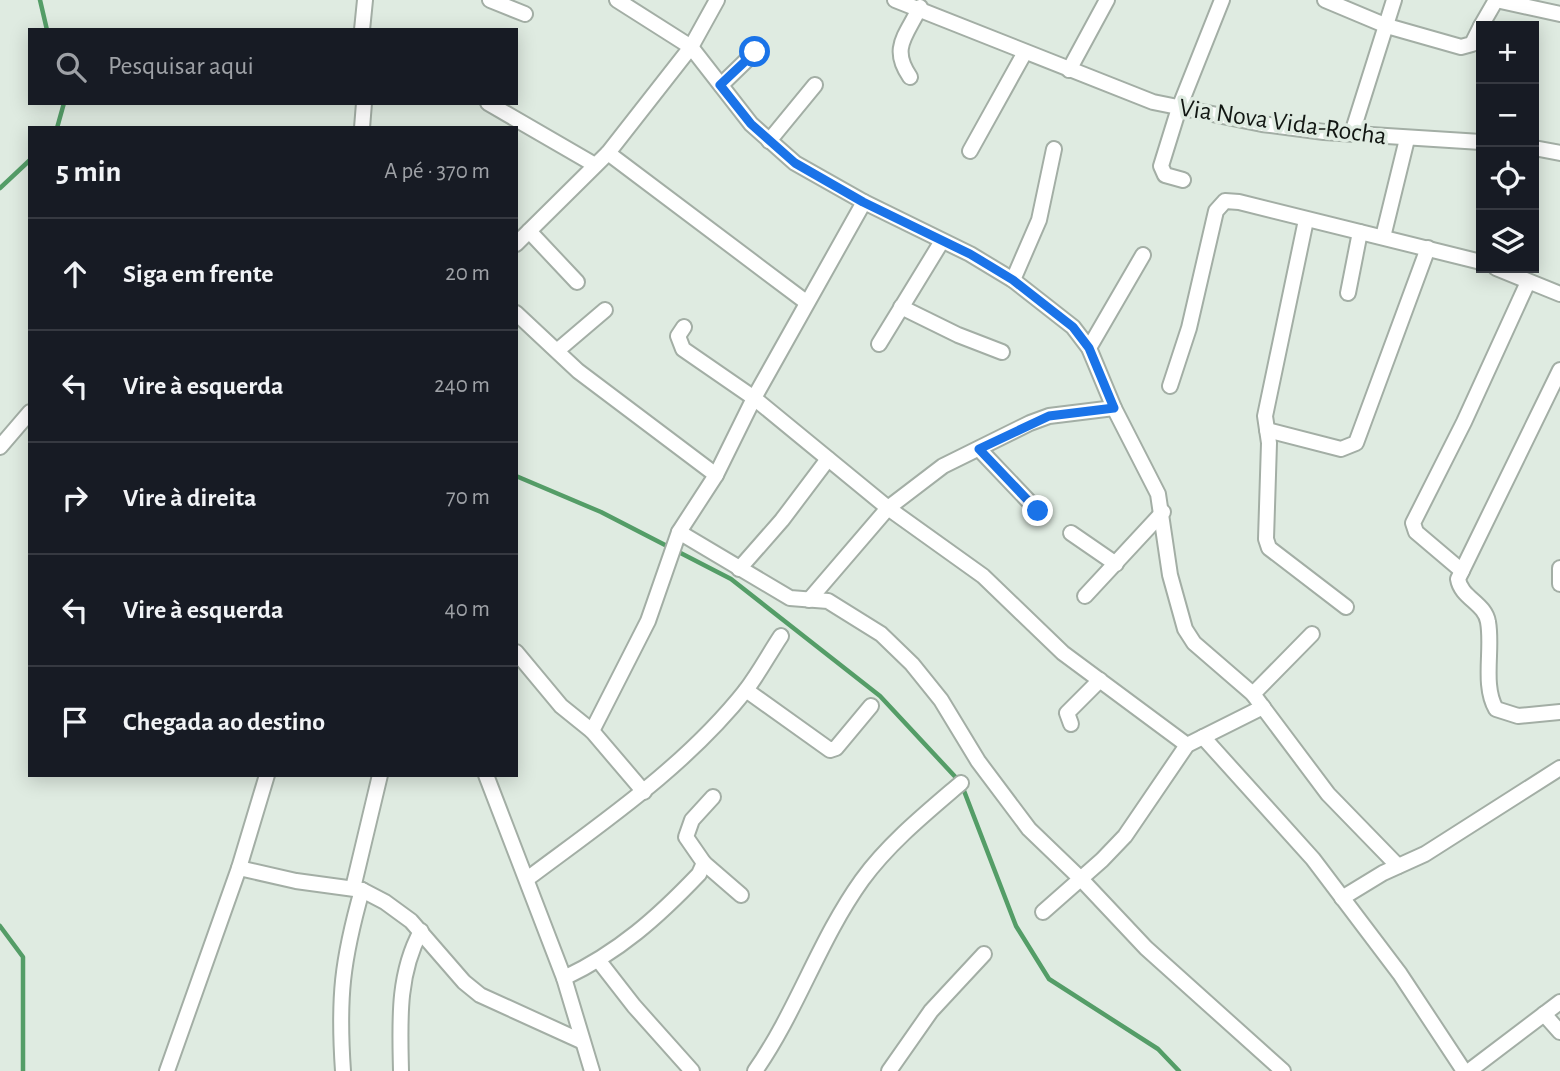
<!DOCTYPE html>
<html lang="pt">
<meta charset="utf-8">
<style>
body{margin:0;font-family:"Alegreya Sans",sans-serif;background:#242831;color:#f1f3f6}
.controls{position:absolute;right:21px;top:21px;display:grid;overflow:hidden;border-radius:0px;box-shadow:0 4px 18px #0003}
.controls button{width:63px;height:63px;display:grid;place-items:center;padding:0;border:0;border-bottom:2px solid #363941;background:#171b24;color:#f1f3f6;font:35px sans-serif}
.stop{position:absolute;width:21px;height:21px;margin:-16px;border:5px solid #1a73e8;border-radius:50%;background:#fff}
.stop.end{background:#1a73e8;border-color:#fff;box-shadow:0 2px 7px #0008}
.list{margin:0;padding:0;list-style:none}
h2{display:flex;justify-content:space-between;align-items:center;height:91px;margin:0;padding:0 28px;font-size:30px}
h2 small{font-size:23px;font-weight:400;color:#9ea1a6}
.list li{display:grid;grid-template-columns:46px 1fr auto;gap:21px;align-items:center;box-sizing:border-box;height:112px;padding:0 28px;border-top:2px solid #363941}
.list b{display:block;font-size:26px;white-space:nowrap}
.list em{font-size:23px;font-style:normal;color:#9ea1a6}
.icon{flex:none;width:38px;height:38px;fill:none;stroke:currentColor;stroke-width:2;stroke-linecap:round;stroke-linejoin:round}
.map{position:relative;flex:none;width:1560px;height:1071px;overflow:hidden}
.search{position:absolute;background:#171b24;box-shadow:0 4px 18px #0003;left:28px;top:28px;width:490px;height:77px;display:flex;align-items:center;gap:18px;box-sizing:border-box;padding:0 24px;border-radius:0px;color:#9ea1a6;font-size:26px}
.panel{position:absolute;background:#171b24;box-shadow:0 4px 18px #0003;left:28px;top:126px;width:490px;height:651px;border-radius:0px}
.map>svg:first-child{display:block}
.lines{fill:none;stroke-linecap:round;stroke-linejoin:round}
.stream{stroke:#549d67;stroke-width:4.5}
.street-casing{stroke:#a3aea5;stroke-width:18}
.street{stroke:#fff;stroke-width:14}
.route{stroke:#1a73e8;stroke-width:9}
.labels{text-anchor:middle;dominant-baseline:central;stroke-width:7;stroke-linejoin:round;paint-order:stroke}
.street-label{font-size:26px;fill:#121713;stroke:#dfebe1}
</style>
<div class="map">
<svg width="1560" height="1071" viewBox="0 0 1560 1071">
<rect width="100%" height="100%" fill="#dfebe1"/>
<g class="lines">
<g class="stream">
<polyline points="40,0 47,30"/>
<polyline points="57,128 64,103"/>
<polyline points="0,188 30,160"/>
<polyline points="516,476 601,512 731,579 880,696 961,783 1016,926 1049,979 1158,1049 1179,1071"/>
<polyline points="0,926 23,957 23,1071"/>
</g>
<defs>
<g id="street">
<polyline points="490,0 525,14"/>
<polyline points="617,0 691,47 751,124 795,163 864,202 970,254 1013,280 1073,327 1089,348 1114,408 1158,494 1170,575 1185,629 1194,643 1253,694 1328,794 1398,866"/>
<polyline points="895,0 1153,102 1262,124 1324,132 1481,142"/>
<polyline points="1325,0 1387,26 1461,47 1472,44 1481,26"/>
<polyline points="1496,0 1560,14"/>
<polyline points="1481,26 1496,0"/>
<polyline points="362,30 365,0"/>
<polyline points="1069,70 1107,0"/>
<path d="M910,77C890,48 906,36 920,7"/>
<polyline points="721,85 755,52"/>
<polyline points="488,103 595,165"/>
<polyline points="362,128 364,103"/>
<polyline points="1352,133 1394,0"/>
<polyline points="769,141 815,85"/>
<polyline points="1534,148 1560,153"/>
<polyline points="970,151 1025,52"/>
<polyline points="608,153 806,302"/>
<polyline points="1183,180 1165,175 1161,166 1179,108 1222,0"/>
<polyline points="1306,220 1265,416 1269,443 1266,539 1269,548 1346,607"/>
<polyline points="529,231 577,282"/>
<polyline points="1383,237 1407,139"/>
<polyline points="516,244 608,153 691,47 717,0"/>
<polyline points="1496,268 1560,294"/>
<polyline points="1013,280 1039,220 1054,149"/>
<polyline points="1348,293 1360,232"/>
<polyline points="901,307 958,335 1002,352"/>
<polyline points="516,313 578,371 716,475"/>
<polyline points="684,327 678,336 683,349 754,398 888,508 943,466 1030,423 1049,416 1114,408"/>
<polyline points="879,344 942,241"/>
<polyline points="1089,348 1143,255"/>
<polyline points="558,350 605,310"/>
<path d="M1560,370L1458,579C1461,598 1485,603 1488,622C1493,649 1482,685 1496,709L1518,716L1560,712"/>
<polyline points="1170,386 1189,328 1216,211 1225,201 1239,202 1481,262"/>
<polyline points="1267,430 1341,449 1356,443 1428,248"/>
<polyline points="0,447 30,412"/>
<polyline points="979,449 1038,511"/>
<polyline points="679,532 790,598 828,601 881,634 912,664 941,700 978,761 1029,829 1081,879 1146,948 1283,1071"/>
<polyline points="1071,533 1116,564"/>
<polyline points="1560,568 1560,584"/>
<polyline points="739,569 782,520 828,459"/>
<polyline points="1462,571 1416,532 1413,523 1464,422 1528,282"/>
<polyline points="1085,596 1163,512"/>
<polyline points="809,600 888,508 983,576 1063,653 1187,745"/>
<polyline points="516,652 561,706 592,731 644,792"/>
<polyline points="746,690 830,750 836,748 871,706"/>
<polyline points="1253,694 1312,634"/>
<polyline points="1071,724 1067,713 1100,680"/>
<polyline points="592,731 648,621 679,532 716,475 754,398 864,202"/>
<polyline points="1203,737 1313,859 1400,974 1464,1071"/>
<polyline points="486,775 564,978 592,1071"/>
<polyline points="704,863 741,895"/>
<polyline points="239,868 296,881 362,890 385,902 411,921 464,982 480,995 581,1041"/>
<path d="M527,879C603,822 686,766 746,690C759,673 769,654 781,636"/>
<polyline points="353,888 380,775"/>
<polyline points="1342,898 1383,873 1425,854 1560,768"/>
<polyline points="1043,912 1102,860 1125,836 1187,745 1263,707"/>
<polyline points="599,961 634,1006 692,1071"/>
<path d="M564,978C619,952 658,917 699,874L704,863L686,837L692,820L713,797"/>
<polyline points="1544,1014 1560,1032"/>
<polyline points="167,1071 239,868 267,775"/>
<path d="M343,1071C338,998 342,961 362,890"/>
<path d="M401,1071C400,1023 397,975 421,931"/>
<path d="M755,1071C797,1011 819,940 862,880C889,843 926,813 961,783"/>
<polyline points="889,1071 931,1011 984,954"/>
<polyline points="1469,1071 1560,1002"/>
</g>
</defs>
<use href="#street" class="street-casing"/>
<use href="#street" class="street"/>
</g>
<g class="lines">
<polyline class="route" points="755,52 720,85 751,124 795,163 863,202 970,254 1013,280 1073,327 1089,348 1114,408 1049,416 979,449 1038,511"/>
</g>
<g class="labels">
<g class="street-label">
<text transform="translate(1283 122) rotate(8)">Via Nova Vida-Rocha</text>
</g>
</g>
</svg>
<div class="controls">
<button>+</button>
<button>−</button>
<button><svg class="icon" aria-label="locate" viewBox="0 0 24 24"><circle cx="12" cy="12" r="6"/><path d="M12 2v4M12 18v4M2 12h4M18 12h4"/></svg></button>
<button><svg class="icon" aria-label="layers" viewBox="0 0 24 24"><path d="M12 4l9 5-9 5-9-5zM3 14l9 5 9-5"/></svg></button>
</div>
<div class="stop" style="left:755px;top:52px"></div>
<div class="stop end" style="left:1038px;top:511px"></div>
<div class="search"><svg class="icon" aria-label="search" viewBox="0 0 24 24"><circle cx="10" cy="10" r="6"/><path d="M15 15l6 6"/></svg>Pesquisar aqui</div>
<section class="panel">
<h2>5 min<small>A pé · 370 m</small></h2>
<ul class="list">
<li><svg class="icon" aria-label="ahead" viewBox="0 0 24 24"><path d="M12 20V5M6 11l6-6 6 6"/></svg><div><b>Siga em frente</b></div><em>20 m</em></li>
<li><svg class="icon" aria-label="left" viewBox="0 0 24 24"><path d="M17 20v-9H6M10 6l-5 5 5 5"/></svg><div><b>Vire à esquerda</b></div><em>240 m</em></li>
<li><svg class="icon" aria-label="right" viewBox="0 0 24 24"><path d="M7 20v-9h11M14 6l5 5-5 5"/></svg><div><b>Vire à direita</b></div><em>70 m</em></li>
<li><svg class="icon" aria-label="left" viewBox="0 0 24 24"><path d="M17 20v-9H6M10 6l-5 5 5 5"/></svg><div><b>Vire à esquerda</b></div><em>40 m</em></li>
<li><svg class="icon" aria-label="arrive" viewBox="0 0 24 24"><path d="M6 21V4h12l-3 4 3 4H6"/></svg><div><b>Chegada ao destino</b></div></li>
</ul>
</section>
</div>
